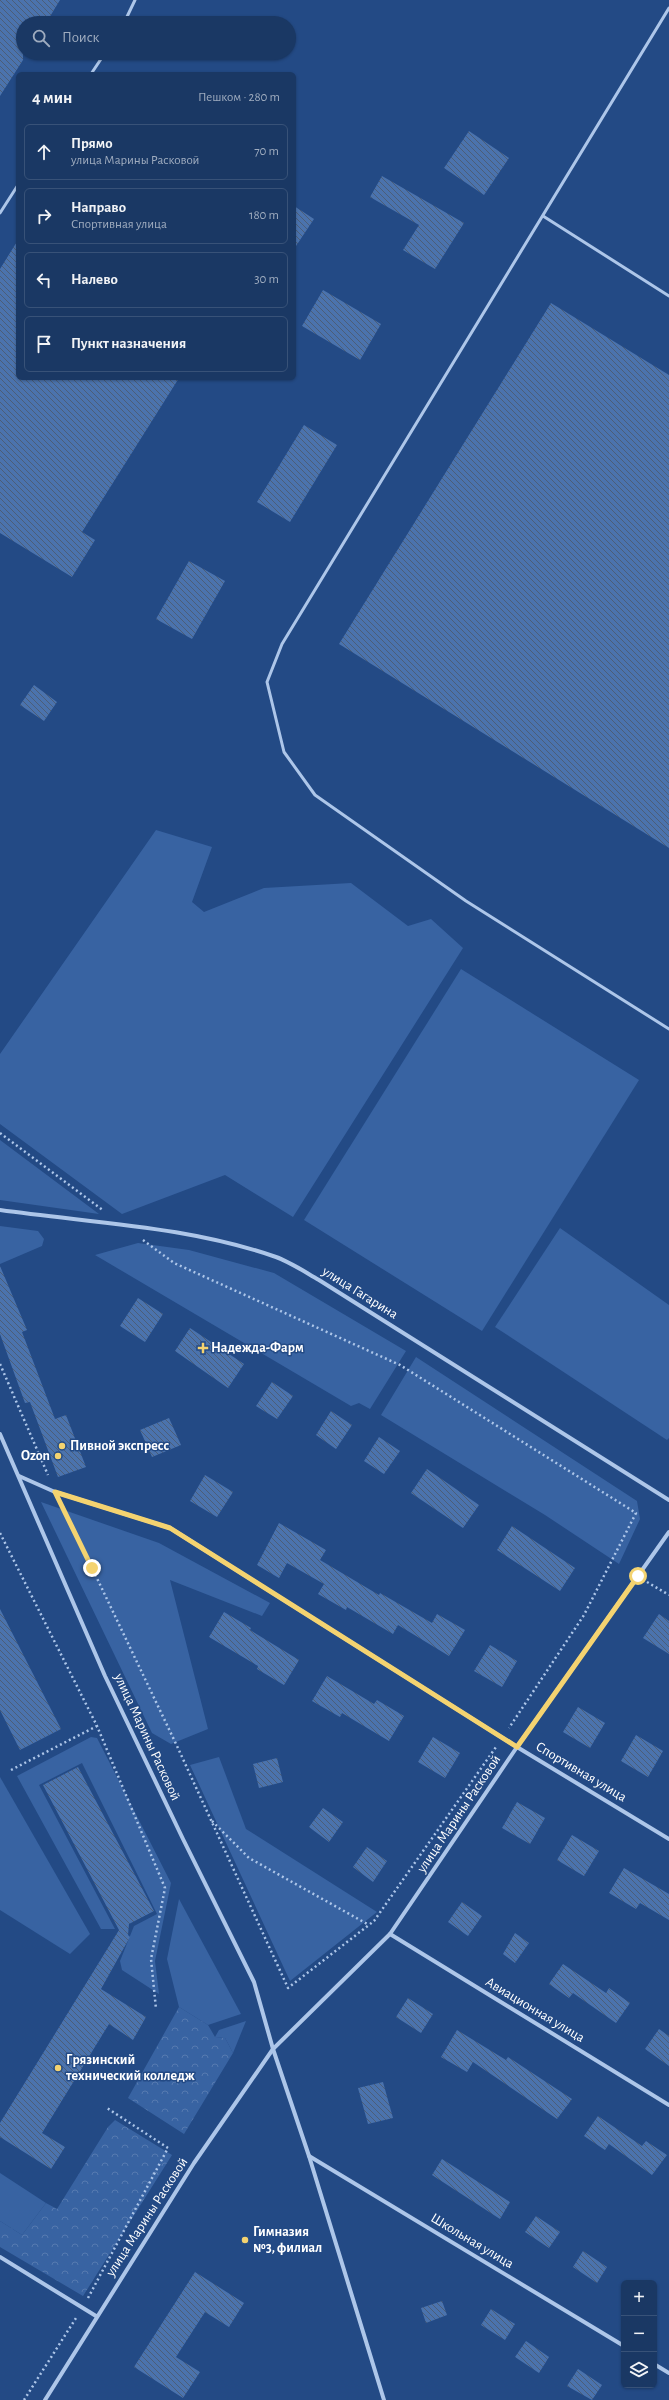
<!DOCTYPE html>
<html lang="ru">
<meta charset="utf-8">
<style>
body{margin:0;font-family:"Alegreya Sans",sans-serif;background:#233f6a;color:#f1f3f6}
.controls{position:absolute;right:12px;bottom:12px;display:grid;overflow:hidden;border-radius:6px;box-shadow:0 1px 3px #0004}
.controls button{width:36px;height:36px;display:grid;place-items:center;padding:0;border:0;border-bottom:1px solid #385278;background:#1a3864;color:#f1f3f6;font:20px sans-serif}
.stop{position:absolute;width:12px;height:12px;margin:-9px;border:3px solid #f4d370;border-radius:50%;background:#fff}
.stop.end{background:#f4d370;border-color:#fff;box-shadow:0 1px 4px #0008}
.list{margin:0;padding:0;list-style:none}
h2{display:flex;justify-content:space-between;align-items:center;height:52px;margin:0;padding:0 16px;font-size:17px}
h2 small{font-size:13px;font-weight:400;color:#9facbf}
.list li{display:grid;grid-template-columns:26px 1fr auto;gap:12px;align-items:center;box-sizing:border-box;height:56px;margin:0 8px 8px;padding:0 8px;border:1px solid #385278;border-radius:6px}
.list b{display:block;font-size:15px;white-space:nowrap}
.list p{margin:0;font-size:13px;white-space:nowrap;color:#9facbf}
.list em{font-size:13px;font-style:normal;color:#9facbf}
.icon{flex:none;width:22px;height:22px;fill:none;stroke:currentColor;stroke-width:2;stroke-linecap:round;stroke-linejoin:round}
.map{position:relative;flex:none;width:669px;height:2400px;overflow:hidden}
.search{position:absolute;background:#1a3864;box-shadow:0 1px 3px #0004;left:16px;top:16px;width:280px;height:44px;display:flex;align-items:center;gap:10px;box-sizing:border-box;padding:0 14px;border-radius:22px;color:#9facbf;font-size:15px}
.panel{position:absolute;background:#1a3864;box-shadow:0 1px 3px #0004;left:16px;top:72px;width:280px;height:308px;border-radius:6px}
.map>svg:first-child{display:block}
.grass{fill:#3863a2}
.forest{fill:url(#forest-crowns)}
.building{fill:url(#building-back-hatch)}
.lines{fill:none;stroke-linecap:round;stroke-linejoin:round}
.path{stroke:#adc6e9;stroke-width:2.5;stroke-dasharray:2 3;stroke-linecap:butt}
.service{stroke:#adc6e9;stroke-width:3}
.minor{stroke:#adc6e9;stroke-width:4}
.route{stroke:#f4d370;stroke-width:5}
.poi-dot{fill:#f4d370;stroke:#234a85;stroke-width:1.5}
.labels{text-anchor:middle;dominant-baseline:central;stroke-width:3;stroke-linejoin:round;paint-order:stroke}
.street-label{font-size:14px;fill:#fff;stroke:#234a85}
.poi-label{font-size:14px;font-weight:bold;fill:#fff;stroke:#234a85;text-anchor:start}
</style>
<div class="map">
<svg width="669" height="2400" viewBox="0 0 669 2400">
<defs>
<pattern id="forest-crowns" width="20" height="18" patternUnits="userSpaceOnUse"><rect width="20" height="18" fill="#3863a2"/><path d="M2 6a3 3 0 1 1 6 0M12 15a3 3 0 1 1 6 0" fill="none" stroke="#567ab0"/></pattern>
<pattern id="building-back-hatch" width="6" height="6" patternUnits="userSpaceOnUse"><rect width="6" height="6" fill="#4b73ad"/><path d="M-1 5l2 2M0 0l6 6M5-1l2 2" fill="none" stroke="#4c5e78"/></pattern>
</defs>
<rect width="100%" height="100%" fill="#234a85"/>
<g class="grass">
<polygon points="156,830 212,847 192,902 204,912 264,888 351,883 408,926 431,919 463,948 293,1217 225,1175 122,1214 0,1124 0,1054"/>
<polygon points="461,969 639,1080 482,1331 304,1220"/>
<polygon points="0,1140 99,1214 0,1200"/>
<polygon points="0,1226 38,1231 44,1239 42,1246 0,1264"/>
<polygon points="560,1228 669,1305 669,1438 667,1440 495,1327"/>
<polygon points="138,1243 189,1250 274,1273 406,1351 370,1409 359,1403 351,1406 95,1255"/>
<polygon points="416,1357 637,1501 640,1519 619,1564 545,1515 381,1415"/>
<polygon points="41,1502 159,1543 270,1603 262,1616 170,1580 208,1729 171,1744 152,1733"/>
<polygon points="91,1737 97,1738 171,1883 155,1961 159,1994 122,1970 120,1961 134,1926 157,1914 82,1763 39,1785 115,1929 101,1929 17,1776"/>
<polygon points="219,1757 246,1829 377,1912 290,1981 190,1765"/>
<polygon points="0,1777 90,1934 70,1954 0,1910"/>
<polygon points="179,1899 241,2014 208,2025 179,2007 167,1959"/>
<polygon points="246,2021 233,2053 225,2038 215,2037 219,2030"/>
<polygon points="0,2173 46,2203 22,2235 0,2221"/>
</g>
<g class="forest">
<polygon points="179,2007 208,2025 215,2037 225,2038 233,2053 184,2134 128,2098"/>
<polygon points="115,2120 172,2155 83,2296 0,2247 0,2221 22,2235 46,2203 57,2209 108,2127"/>
</g>
<g class="building">
<polygon points="0,0 60,0 46,23 23,23 23,60 0,96"/>
<polygon points="469,131 509,158 484,195 444,168"/>
<polygon points="382,176 464,223 435,269 403,250 419,225 370,197"/>
<polygon points="294,206 314,219 294,249"/>
<polygon points="18,240 18,378 179,378 82,532 95,540 72,577 0,533 0,269"/>
<polygon points="323,290 381,324 360,360 302,326"/>
<polygon points="551,303 669,375 669,848 339,644"/>
<polygon points="304,425 337,445 290,522 257,502"/>
<polygon points="189,561 225,581 192,639 156,619"/>
<polygon points="34,685 57,702 44,721 20,705"/>
<polygon points="0,1266 27,1330 22,1332 55,1419 66,1415 86,1467 58,1477 30,1402 25,1403 0,1334"/>
<polygon points="138,1298 163,1314 145,1342 120,1326"/>
<polygon points="190,1328 244,1364 228,1388 175,1351"/>
<polygon points="272,1382 293,1396 277,1419 256,1406"/>
<polygon points="331,1411 352,1425 336,1449 316,1435"/>
<polygon points="169,1418 181,1445 152,1457 140,1430"/>
<polygon points="379,1437 400,1451 384,1474 364,1461"/>
<polygon points="427,1469 479,1505 463,1528 411,1493"/>
<polygon points="205,1475 233,1492 217,1517 190,1501"/>
<polygon points="279,1523 326,1550 320,1560 379,1595 380,1593 432,1623 437,1614 465,1630 449,1656 398,1625 393,1634 347,1607 346,1610 318,1594 324,1584 287,1563 279,1578 257,1565"/>
<polygon points="512,1526 575,1568 560,1591 497,1550"/>
<polygon points="0,1609 61,1729 20,1750 0,1710"/>
<polygon points="224,1612 251,1628 250,1630 299,1660 284,1685 257,1669 258,1666 209,1637"/>
<polygon points="659,1614 669,1621 669,1654 643,1638"/>
<polygon points="490,1645 517,1661 502,1687 474,1671"/>
<polygon points="327,1676 374,1704 377,1700 404,1716 389,1741 342,1713 340,1717 312,1701"/>
<polygon points="578,1707 605,1723 590,1748 563,1732"/>
<polygon points="636,1735 663,1751 648,1777 621,1761"/>
<polygon points="433,1737 460,1753 445,1778 418,1762"/>
<polygon points="277,1758 283,1782 259,1788 253,1764"/>
<polygon points="78,1767 154,1911 129,1924 128,1935 130,1937 101,1989 146,2017 133,2040 109,2024 42,2133 65,2147 51,2169 0,2137 0,2123 119,1930 43,1785"/>
<polygon points="517,1802 545,1818 530,1844 502,1828"/>
<polygon points="323,1808 343,1822 329,1842 309,1827"/>
<polygon points="572,1835 599,1851 584,1876 557,1860"/>
<polygon points="367,1847 387,1861 373,1882 353,1867"/>
<polygon points="624,1868 669,1894 669,1920 640,1903 636,1909 609,1893"/>
<polygon points="462,1902 482,1916 468,1936 448,1922"/>
<polygon points="515,1933 529,1943 515,1963 503,1954"/>
<polygon points="563,1964 606,1993 609,1988 630,2003 616,2023 573,1993 569,1998 549,1984"/>
<polygon points="408,1998 433,2014 421,2033 396,2017"/>
<polygon points="659,2029 669,2036 669,2066 645,2049"/>
<polygon points="457,2030 506,2060 508,2057 572,2099 557,2119 473,2062 467,2072 441,2057"/>
<polygon points="383,2082 393,2118 368,2124 358,2088"/>
<polygon points="598,2116 642,2146 646,2141 667,2155 652,2175 609,2144 605,2150 584,2136"/>
<polygon points="442,2159 510,2202 500,2219 432,2175"/>
<polygon points="536,2216 560,2232 549,2248 525,2232"/>
<polygon points="583,2251 607,2267 597,2283 573,2267"/>
<polygon points="195,2272 244,2303 229,2327 205,2312 176,2357 200,2372 183,2398 134,2367"/>
<polygon points="442,2301 447,2315 426,2323 421,2308"/>
<polygon points="491,2309 515,2324 505,2340 481,2325"/>
<polygon points="526,2341 549,2357 539,2373 515,2357"/>
<polygon points="578,2369 602,2385 592,2400 567,2386"/>
</g>
<g class="lines">
<g class="path">
<polyline points="0,1133 104,1211"/>
<polyline points="143,1240 174,1263 400,1365 636,1513 584,1615 509,1728"/>
<polyline points="0,1364 48,1475"/>
<polyline points="63,1507 177,1746 288,1988 374,1921 496,1747"/>
<polyline points="0,1533 97,1726 165,1888 151,1959 156,2009"/>
<polyline points="647,1582 669,1595"/>
<polyline points="11,1770 97,1726"/>
<polyline points="212,1821 249,1858 369,1925"/>
<polyline points="88,2298 168,2148 107,2108"/>
<polyline points="24,2400 76,2318"/>
</g>
<g class="service">
<polyline points="669,8 282,644 267,682 284,752 315,795 466,901 669,1029"/>
<polyline points="124,23 135,0"/>
<polyline points="91,74 105,53"/>
<polyline points="0,213 18,185"/>
<polyline points="543,216 669,296"/>
</g>
<g class="minor">
<path d="M0,1210C92,1223 187,1226 276,1257C290,1262 305,1272 319,1280L669,1500"/>
<polyline points="0,1434 105,1676 183,1839 254,1982 273,2049 309,2156 384,2400"/>
<polyline points="19,1476 55,1492 170,1528 517,1747 669,1839"/>
<polyline points="390,1934 669,2105"/>
<polyline points="309,2156 624,2346"/>
<polyline points="0,2257 96,2316"/>
<polyline points="654,2364 669,2373"/>
<polyline points="45,2400 194,2163 273,2049 390,1934 517,1747 669,1532"/>
</g>
</g>
<g class="lines">
<polyline class="route" points="92,1568 55,1492 170,1528 517,1747 638,1576"/>
</g>
<g class="poi-dot">
<path d="M201 1342h4v4h4v4h-4v4h-4v-4h-4v-4h4z"/>
<circle cx="62" cy="1446" r="4"/>
<circle cx="58" cy="1456" r="4"/>
<circle cx="58" cy="2068" r="4"/>
<circle cx="245" cy="2240" r="4"/>
</g>
<g class="labels">
<g class="street-label">
<text transform="translate(360 1293) rotate(32)">улица Гагарина</text>
<text transform="translate(147 1737) rotate(65)">улица Марины Расковой</text>
<text transform="translate(581 1772) rotate(31)">Спортивная улица</text>
<text transform="translate(459 1814) rotate(-56)">улица Марины Расковой</text>
<text transform="translate(535 2010) rotate(31)">Авиационная улица</text>
<text transform="translate(147 2217) rotate(-57)">улица Марины Расковой</text>
<text transform="translate(472 2241) rotate(31)">Школьная улица</text>
</g>
<g class="poi-label">
<text x="211" y="1348">Надежда-Фарм</text>
<text x="70" y="1446">Пивной экспресс</text>
<text x="50" y="1456" text-anchor="end">Ozon</text>
<text x="66" y="2060">Грязинский<tspan x="66" dy="16">технический колледж</tspan></text>
<text x="253" y="2232">Гимназия<tspan x="253" dy="16">№3, филиал</tspan></text>
</g>
</g>
</svg>
<div class="controls">
<button>+</button>
<button>−</button>
<button><svg class="icon" aria-label="layers" viewBox="0 0 24 24"><path d="M12 4l9 5-9 5-9-5zM3 14l9 5 9-5"/></svg></button>
</div>
<div class="stop" style="left:638px;top:1576px"></div>
<div class="stop end" style="left:92px;top:1568px"></div>
<div class="search"><svg class="icon" aria-label="search" viewBox="0 0 24 24"><circle cx="10" cy="10" r="6"/><path d="M15 15l6 6"/></svg>Поиск</div>
<section class="panel">
<h2>4 мин<small>Пешком · 280 m</small></h2>
<ul class="list">
<li><svg class="icon" aria-label="ahead" viewBox="0 0 24 24"><path d="M12 20V5M6 11l6-6 6 6"/></svg><div><b>Прямо</b><p>улица Марины Расковой</p></div><em>70 m</em></li>
<li><svg class="icon" aria-label="right" viewBox="0 0 24 24"><path d="M7 20v-9h11M14 6l5 5-5 5"/></svg><div><b>Направо</b><p>Спортивная улица</p></div><em>180 m</em></li>
<li><svg class="icon" aria-label="left" viewBox="0 0 24 24"><path d="M17 20v-9H6M10 6l-5 5 5 5"/></svg><div><b>Налево</b></div><em>30 m</em></li>
<li><svg class="icon" aria-label="arrive" viewBox="0 0 24 24"><path d="M6 21V4h12l-3 4 3 4H6"/></svg><div><b>Пункт назначения</b></div></li>
</ul>
</section>
</div>
